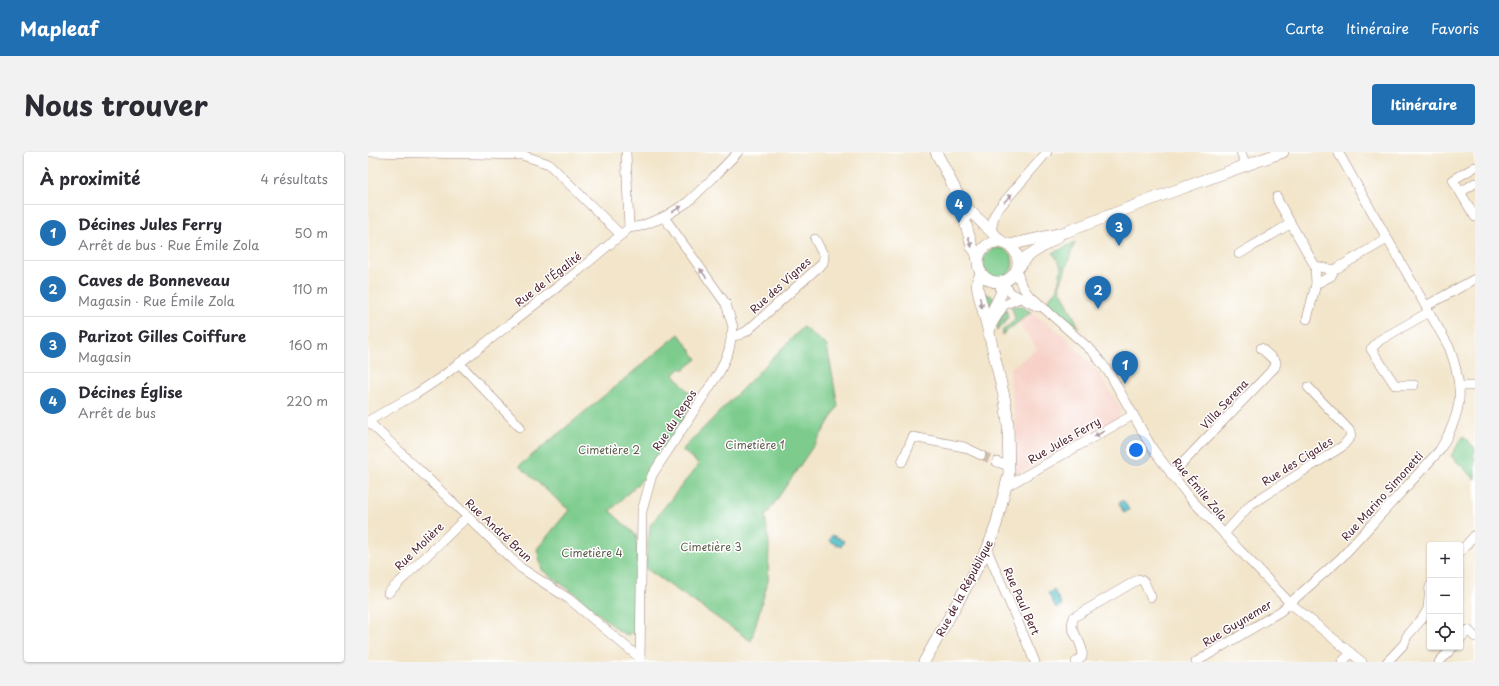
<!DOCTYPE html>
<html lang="fr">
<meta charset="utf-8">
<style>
body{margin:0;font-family:"Playpen Sans",sans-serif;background:#f2f2f3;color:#2b2b33}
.controls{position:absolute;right:12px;bottom:12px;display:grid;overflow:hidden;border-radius:4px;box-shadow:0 1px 3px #0004}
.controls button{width:36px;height:36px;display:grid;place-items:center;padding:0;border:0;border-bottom:1px solid #e1e1e2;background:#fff;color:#2b2b33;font:20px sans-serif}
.you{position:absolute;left:768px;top:298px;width:14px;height:14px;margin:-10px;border:3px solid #fff;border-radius:50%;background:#1a73e8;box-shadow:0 0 0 6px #1a73e833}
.badge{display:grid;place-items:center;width:26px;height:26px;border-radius:50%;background:#1f6fb2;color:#fff;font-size:13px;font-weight:700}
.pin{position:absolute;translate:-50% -33px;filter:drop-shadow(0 1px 2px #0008)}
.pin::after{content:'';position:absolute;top:21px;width:14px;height:12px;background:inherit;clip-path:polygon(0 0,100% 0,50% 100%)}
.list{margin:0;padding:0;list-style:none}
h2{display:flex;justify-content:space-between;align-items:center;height:52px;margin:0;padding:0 16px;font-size:17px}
h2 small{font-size:13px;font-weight:400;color:#7c7c81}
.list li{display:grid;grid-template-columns:26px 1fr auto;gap:12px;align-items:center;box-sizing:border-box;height:56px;padding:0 16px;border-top:1px solid #e1e1e2}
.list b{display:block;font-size:15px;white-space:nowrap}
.list p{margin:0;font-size:13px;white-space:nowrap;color:#7c7c81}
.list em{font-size:13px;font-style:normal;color:#7c7c81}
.icon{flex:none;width:22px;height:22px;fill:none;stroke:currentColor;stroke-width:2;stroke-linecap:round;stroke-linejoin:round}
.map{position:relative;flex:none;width:1107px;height:510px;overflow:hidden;border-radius:4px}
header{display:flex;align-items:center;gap:24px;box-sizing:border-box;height:56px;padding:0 20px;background:#1f6fb2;color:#fff}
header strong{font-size:19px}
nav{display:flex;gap:22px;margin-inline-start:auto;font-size:14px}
.intro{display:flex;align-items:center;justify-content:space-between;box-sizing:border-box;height:96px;padding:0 24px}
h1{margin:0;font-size:28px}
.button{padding:10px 18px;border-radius:4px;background:#1f6fb2;color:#fff;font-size:14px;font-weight:700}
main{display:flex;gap:24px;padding:0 24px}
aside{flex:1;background:#fff;border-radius:4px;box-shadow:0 1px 3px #0004}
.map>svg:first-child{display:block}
.built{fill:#f7d1c7}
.green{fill:#7dcc8d;stroke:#64765c}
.water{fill:#53c1c9;stroke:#4e707a}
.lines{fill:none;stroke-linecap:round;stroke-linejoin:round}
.minor-tunnel{stroke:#d0bdaa;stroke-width:9;stroke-dasharray:9 4.5;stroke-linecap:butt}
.minor-casing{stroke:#9e827a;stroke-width:10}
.tertiary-casing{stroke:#9e827a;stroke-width:12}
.minor{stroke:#fff;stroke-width:9}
.tertiary{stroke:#fff;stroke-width:11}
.oneway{fill:#ae9aa0}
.labels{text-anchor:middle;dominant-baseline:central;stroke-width:3;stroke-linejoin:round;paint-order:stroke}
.street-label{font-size:11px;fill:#4a1f2b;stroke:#fff}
.park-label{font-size:11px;fill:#5c5c4d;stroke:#fff}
</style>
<header>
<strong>Mapleaf</strong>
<nav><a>Carte</a><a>Itinéraire</a><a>Favoris</a></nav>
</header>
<div class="intro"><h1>Nous trouver</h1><a class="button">Itinéraire</a></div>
<main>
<aside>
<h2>À proximité<small>4 résultats</small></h2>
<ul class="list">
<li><span class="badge">1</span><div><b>Décines Jules Ferry</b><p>Arrêt de bus · Rue Émile Zola</p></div><em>50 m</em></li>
<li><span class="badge">2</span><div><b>Caves de Bonneveau</b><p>Magasin · Rue Émile Zola</p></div><em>110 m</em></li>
<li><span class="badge">3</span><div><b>Parizot Gilles Coiffure</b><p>Magasin</p></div><em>160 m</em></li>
<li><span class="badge">4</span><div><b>Décines Église</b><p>Arrêt de bus</p></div><em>220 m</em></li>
</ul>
</aside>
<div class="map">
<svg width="1107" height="510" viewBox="0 0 1107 510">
<rect width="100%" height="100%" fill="#fff"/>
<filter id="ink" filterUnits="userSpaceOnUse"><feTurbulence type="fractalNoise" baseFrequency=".025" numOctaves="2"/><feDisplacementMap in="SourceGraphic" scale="8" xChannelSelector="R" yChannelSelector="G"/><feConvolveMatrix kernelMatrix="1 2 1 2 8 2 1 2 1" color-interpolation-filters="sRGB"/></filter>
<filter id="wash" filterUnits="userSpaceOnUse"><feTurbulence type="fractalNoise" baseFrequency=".012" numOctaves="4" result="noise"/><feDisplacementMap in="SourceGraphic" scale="16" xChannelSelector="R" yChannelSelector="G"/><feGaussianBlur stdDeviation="0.9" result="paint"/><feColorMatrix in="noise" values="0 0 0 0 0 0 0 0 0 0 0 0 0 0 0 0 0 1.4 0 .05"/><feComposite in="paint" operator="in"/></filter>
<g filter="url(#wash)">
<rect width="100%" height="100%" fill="#f2e5ca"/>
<polygon class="built" points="663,160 694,182 731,221 753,257 750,267 647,324 648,282 642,217 669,197 650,170"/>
<g class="green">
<polygon points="707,90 691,135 711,175 709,175 679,149 690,136 693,114 685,101"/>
<circle cx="630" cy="111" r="15"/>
<polygon points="613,140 626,145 620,157"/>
<polygon points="643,154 653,154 663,160 634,183 635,178 646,169 647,165"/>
<polygon points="638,157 640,166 638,167 635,173 629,178 631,170"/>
<polygon points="435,175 459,194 470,254 456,278 397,365 401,391 400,429 383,489 277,416 282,373 331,312 314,298"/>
<polygon points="311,182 329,207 315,218 313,216 306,222 327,248 283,319 242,359 268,383 269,389 269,476 266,480 259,483 251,479 206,441 174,418 169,397 201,358 151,314"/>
<polygon points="1095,284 1107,296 1107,301 1105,303 1107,305 1107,327 1083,304"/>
</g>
<g class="water">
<polygon points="753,349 756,349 761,358 756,361 751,352"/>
<polygon points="464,383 476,389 473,395 461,389"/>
<polygon points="686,438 694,453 688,456 680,441"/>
</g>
</g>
<g filter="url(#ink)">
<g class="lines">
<polyline class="minor-tunnel" points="613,303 629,310"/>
<defs>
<g id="minor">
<polyline points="0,0 154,3 181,12 253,83"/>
<polyline points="258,0 261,76"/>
<polyline points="873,0 878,14"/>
<polyline points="1107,15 1085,28 1107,65"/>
<polyline points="1093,40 1107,31"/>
<polyline points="909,45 910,49 947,114 948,132 939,167"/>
<polyline points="623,80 626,64 631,56 679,0"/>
<polyline points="871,102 922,72"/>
<polyline points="947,114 966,118"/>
<polyline points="649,120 653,132 659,141 725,200 742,222 784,296 822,346 922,451 994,510"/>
<polyline points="634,130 643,141 670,155"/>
<polyline points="948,132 963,124 966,118 1019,87"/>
<polyline points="1058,154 1107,127"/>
<polyline points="623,174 636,153 652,146"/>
<polyline points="363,184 371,183 379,179 455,111 456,104 447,87"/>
<polyline points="91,211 152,275"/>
<polyline points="1046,233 1027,233 1003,197 1012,188 1061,160"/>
<polyline points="1091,234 1107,234"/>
<polyline points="0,269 48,242 75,224 210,119 261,76 273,74 296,65 320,50 345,26 370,0"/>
<polyline points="0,269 153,416 201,447 273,507"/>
<polyline points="534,310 545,285 596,295 613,303"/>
<polyline points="629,310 641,314"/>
<polyline points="803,323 907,215 908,210 893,196"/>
<polyline points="639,334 765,263"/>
<polyline points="856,382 883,352 975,294 983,284 981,278 940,235"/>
<polyline points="619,398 667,510"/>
<polyline points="1092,400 1107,383"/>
<polyline points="20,441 99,365"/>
<polyline points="1092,487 1100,478 1107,485"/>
<polyline points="272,510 274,359 284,323 352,219 361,198 365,175 358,152 296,65"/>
<path d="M708,510L714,505C716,492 707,486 704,474C704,471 705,468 706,465L771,427L776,430L783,445"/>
<path d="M828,510L913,459L922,451L973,406L1071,299C1095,260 1097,237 1081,195L970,0"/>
<polyline points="974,510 983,501"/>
<polyline points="1019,510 1036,492 1039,484 1054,467 1060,457 1062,434"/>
<polyline points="1071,510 1085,495"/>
</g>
<g id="tertiary">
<polyline points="568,0 590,43 601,58 635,91"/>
<polyline points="591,47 604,95 608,100 610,109"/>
<circle cx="630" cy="110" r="20"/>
<polyline points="641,93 698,80 795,43 915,0"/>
<polyline points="651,115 658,105 690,85"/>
<polyline points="622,177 623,162 633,142 634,130"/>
<polyline points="556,510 619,398 628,373 641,322 640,272 637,249 621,181 610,139 609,132 613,121"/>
</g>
</defs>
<use href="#minor" class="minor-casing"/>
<use href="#tertiary" class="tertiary-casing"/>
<use href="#minor" class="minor"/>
<use href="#tertiary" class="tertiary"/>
</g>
<defs><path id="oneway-solid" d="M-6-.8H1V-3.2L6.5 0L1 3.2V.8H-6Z"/></defs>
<g class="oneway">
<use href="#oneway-solid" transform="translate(640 46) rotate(-47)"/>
<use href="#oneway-solid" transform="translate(309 57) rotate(-31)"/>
<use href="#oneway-solid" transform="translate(602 90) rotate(71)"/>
<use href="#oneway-solid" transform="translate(335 121) rotate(-125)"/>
<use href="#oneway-solid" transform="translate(613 151) rotate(77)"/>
<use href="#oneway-solid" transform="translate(731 282) rotate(150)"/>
</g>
</g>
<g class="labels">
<g class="street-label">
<text transform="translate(180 127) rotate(-38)">Rue de l'Égalité</text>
<text transform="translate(412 133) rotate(-42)">Rue des Vignes</text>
<text transform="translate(856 252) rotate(-47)">Villa Serena</text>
<text transform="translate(306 268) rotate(-57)">Rue du Repos</text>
<text transform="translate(696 288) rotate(-30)">Rue Jules Ferry</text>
<text transform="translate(929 309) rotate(-32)">Rue des Cigales</text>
<text transform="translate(832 337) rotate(50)">Rue Émile Zola</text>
<text transform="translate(1014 344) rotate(-48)">Rue Marino Simonetti</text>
<text transform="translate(131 378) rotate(43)">Rue André Brun</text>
<text transform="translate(51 394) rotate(-44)">Rue Molière</text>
<text transform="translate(596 436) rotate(-62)">Rue de la République</text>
<text transform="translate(654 449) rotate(66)">Rue Paul Bert</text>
<text transform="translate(869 471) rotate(-31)">Rue Guynemer</text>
</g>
<g class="park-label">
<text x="387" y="292">Cimetière 1</text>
<text x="241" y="297">Cimetière 2</text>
<text x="343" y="394">Cimetière 3</text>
<text x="224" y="400">Cimetière 4</text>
</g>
</g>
</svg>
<div class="controls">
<button>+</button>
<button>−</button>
<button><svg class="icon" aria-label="locate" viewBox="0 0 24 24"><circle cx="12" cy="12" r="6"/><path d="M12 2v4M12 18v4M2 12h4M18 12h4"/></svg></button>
</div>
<div class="you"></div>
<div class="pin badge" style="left:757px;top:232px">1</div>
<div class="pin badge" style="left:730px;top:157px">2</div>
<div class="pin badge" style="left:751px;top:94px">3</div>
<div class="pin badge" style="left:591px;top:71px">4</div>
</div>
</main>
